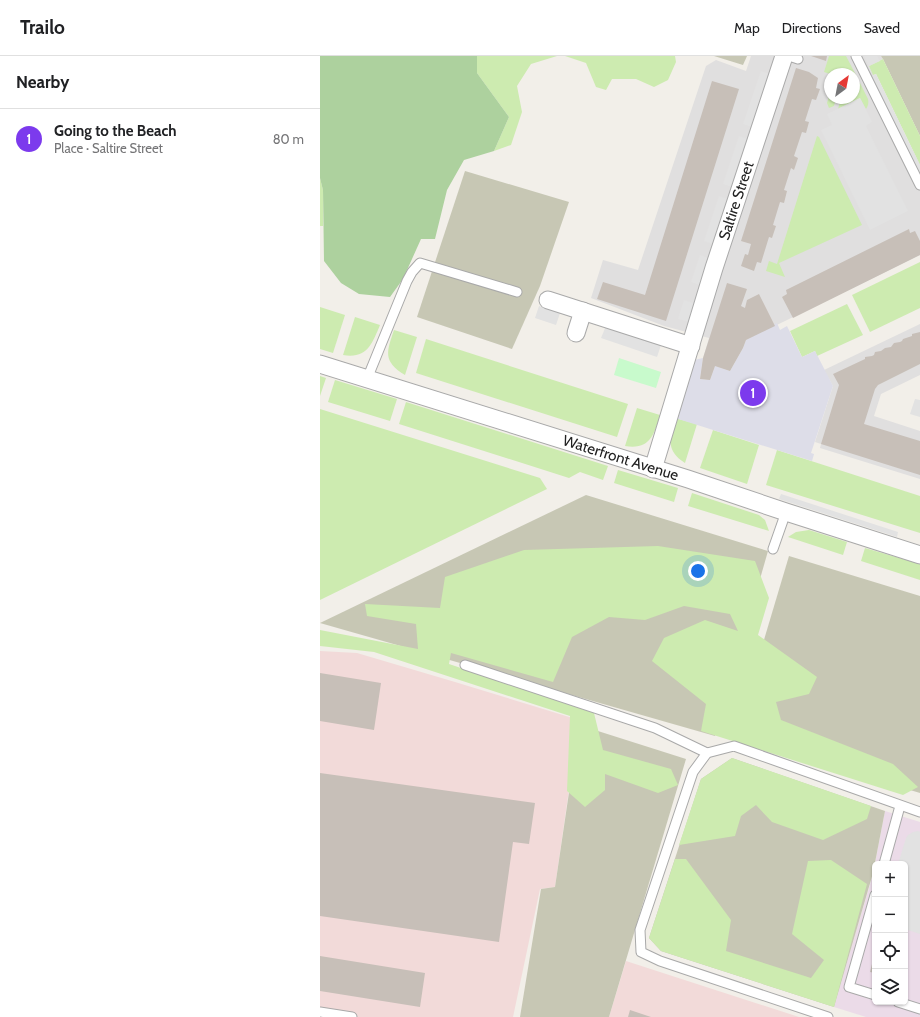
<!DOCTYPE html>
<meta charset="utf-8">
<style>
body{margin:0;font-family:Cabin,sans-serif;background:#f6f6f6;color:#202124}
.controls{position:absolute;right:12px;bottom:12px;display:grid;overflow:hidden;border-radius:6px;box-shadow:0 1px 3px #0004}
.controls button{width:36px;height:36px;display:grid;place-items:center;padding:0;border:0;border-bottom:1px solid #e0e0e0;background:#fff;color:#202124;font:20px sans-serif}
.compass{position:absolute;left:504px;top:12px;width:36px;height:36px;border-radius:50%;background:#fff;box-shadow:0 1px 3px #0004;rotate:32deg}
.you{position:absolute;left:378px;top:515px;width:14px;height:14px;margin:-10px;border:3px solid #fff;border-radius:50%;background:#1a73e8;box-shadow:0 0 0 6px #1a73e833}
.badge{display:grid;place-items:center;width:26px;height:26px;border-radius:50%;background:#7c3aed;color:#fff;font-size:13px;font-weight:700}
.pin{position:absolute;translate:-50% -50%;border:2px solid #fff;box-shadow:0 1px 4px #0006}
.list{margin:0;padding:0;list-style:none}
h2{display:flex;justify-content:space-between;align-items:center;height:52px;margin:0;padding:0 16px;font-size:17px}
h2 small{font-size:13px;font-weight:400;color:#757577}
.list li{display:grid;grid-template-columns:26px 1fr auto;gap:12px;align-items:center;box-sizing:border-box;height:60px;padding:0 16px;border-top:1px solid #e0e0e0}
.list b{display:block;font-size:15px;white-space:nowrap}
.list p{margin:0;font-size:13px;white-space:nowrap;color:#757577}
.list em{font-size:13px;font-style:normal;color:#757577}
.icon{flex:none;width:22px;height:22px;fill:none;stroke:currentColor;stroke-width:2;stroke-linecap:round;stroke-linejoin:round}
.map{position:relative;flex:none;width:600px;height:961px;overflow:hidden}
header{display:flex;align-items:center;gap:24px;box-sizing:border-box;height:56px;padding:0 20px;background:#fff;border-bottom:1px solid #e0e0e0}
header strong{font-size:19px}
nav{display:flex;gap:22px;margin-inline-start:auto;font-size:14px}
main{display:flex}
aside{flex:1;background:#fff}
.map>svg:first-child{display:block}
.residential{fill:#e0dfdf;fill-rule:evenodd}
.commercial{fill:#f2dad9}
.industrial{fill:#ebdbe8;fill-rule:evenodd}
.construction{fill:#c7c7b4}
.grass{fill:#cdebb0}
.forest{fill:#add19e}
.park{fill:#c8facc}
.parking{fill:#e2e2e2}
.plaza{fill:#dddde8}
.building{fill:#c7bfb8}
.lines{fill:none;stroke-linecap:round;stroke-linejoin:round}
.service-casing{stroke:#a9a9a9;stroke-width:11}
.minor-casing{stroke:#a9a9a9;stroke-width:19}
.service{stroke:#fff;stroke-width:9}
.minor{stroke:#fff;stroke-width:17}
.labels{text-anchor:middle;dominant-baseline:central;stroke-width:3.5;stroke-linejoin:round;paint-order:stroke}
.street-label{font-size:15px;fill:#222;stroke:#fff}
</style>
<header>
<strong>Trailo</strong>
<nav><a>Map</a><a>Directions</a><a>Saved</a></nav>
</header>
<main>
<aside>
<h2>Nearby<small></small></h2>
<ul class="list">
<li><span class="badge">1</span><div><b>Going to the Beach</b><p>Place · Saltire Street</p></div><em>80 m</em></li>
</ul>
</aside>
<div class="map">
<svg width="600" height="961" viewBox="0 0 600 961">
<rect width="100%" height="100%" fill="#f2efe9"/>
<g class="residential">
<path d="M431,0H561L563,3L549,10L600,109V199L426,284L423,292L410,315L395,311L390,324L380,323L383,302L389,282L344,270L271,242L283,204L318,214L386,10L396,4L426,15ZM510,18H534V42H510Z"/>
<polygon points="600,268 600,319 561,338 554,360 600,375 600,423 500,392 501,388 495,386 513,330 504,314"/>
</g>
<g class="commercial">
<polygon points="0,595 37,597 135,626 259,664 235,831 220,833 193,961 0,961"/>
<polygon points="306,905 479,961 289,961"/>
</g>
<path class="industrial" d="M565,755L600,766V961H546L514,951L553,818ZM555,808H585V946H555Z"/>
<g class="construction">
<polygon points="394,0 427,0 423,9"/>
<polygon points="561,0 600,0 600,80 563,3"/>
<polygon points="145,115 249,146 220,230 192,293 97,261"/>
<polygon points="266,439 448,495 395,680 0,567"/>
<polygon points="469,500 600,540 600,737 415,681"/>
<polygon points="259,669 366,703 289,961 200,961 221,833 235,831"/>
<polygon points="412,702 565,755 553,817 514,951 341,895 329,882 381,723"/>
</g>
<g class="grass">
<polygon points="157,0 237,0 211,8 197,30 202,56 191,89 174,95 189,61 157,17"/>
<polygon points="245,0 355,0 356,6 348,24 334,31 316,23 292,23 286,34 276,31 266,7"/>
<polygon points="509,0 526,0 537,21 534,22 534,18 510,18 504,16"/>
<polygon points="563,3 600,80 600,109 556,18 553,19 549,10"/>
<path d="M536,26L538,28L540,27L548,43C549,47 548,50 546,53L540,42L518,53L521,42H534V27Z"/>
<polygon points="510,37 510,42 516,42 514,50 509,52 507,47"/>
<polygon points="497,80 499,81 542,169 459,207 465,221 446,215 449,205 457,208"/>
<polygon points="0,122 3,134 3,170 0,170"/>
<polygon points="600,206 600,252 550,276 532,239"/>
<polygon points="527,248 543,279 497,300 495,295 482,301 470,275"/>
<polygon points="0,251 25,259 13,297 0,293"/>
<path d="M35,261L60,269C52,288 47,303 23,299Z"/>
<path d="M74,274L97,281L85,319C62,305 67,295 74,274Z"/>
<polygon points="106,283 308,348 297,381 96,317"/>
<polygon points="0,320 6,322 0,340"/>
<polygon points="15,324 77,343 70,365 8,346"/>
<polygon points="86,346 288,410 283,424 260,416 249,422 79,368"/>
<path d="M317,352L340,359C334,379 330,394 305,390Z"/>
<polygon points="0,353 220,422 227,433 0,544"/>
<path d="M355,362L377,368L365,407C345,394 350,382 355,362Z"/>
<polygon points="393,374 439,389 427,428 380,412"/>
<polygon points="457,394 600,440 600,477 446,429"/>
<polygon points="298,414 358,432 354,446 294,427"/>
<polygon points="372,437 439,459 445,464 449,475 368,450"/>
<polygon points="489,474 527,486 523,499 468,481 476,476"/>
<polygon points="338,490 435,505 449,542 438,579 497,621 489,638 456,646 461,664 573,708 598,731 583,739 381,675 386,648 332,605 344,582 385,564 418,575 410,558 364,550 325,564 289,561 252,581 233,626 131,597 129,608 274,657 283,694 351,713 358,729 338,737 285,718 285,734 265,751 247,735 250,660 54,596 0,590 0,574 98,593 96,568 47,560 45,548 120,552 125,521 204,494"/>
<polygon points="545,492 600,508 600,524 541,505"/>
<polygon points="412,702 551,750 547,763 503,784 452,766 436,749 421,760 415,780 359,789 381,723"/>
<polygon points="355,803 366,803 411,864 406,895 491,922 504,904 472,878 488,805 511,804 547,828 514,951 341,895 329,882"/>
</g>
<polygon class="forest" points="0,0 157,0 157,17 189,61 174,95 144,104 127,134 115,183 101,183 83,223 70,241 39,238 21,227 4,205 3,134 0,122"/>
<polygon class="park" points="299,302 341,316 336,332 294,319"/>
<g class="parking">
<polygon points="544,0 557,0 560,5 549,10"/>
<polygon points="441,15 452,19 434,72 423,68"/>
<polygon points="556,18 600,109 600,120 551,20"/>
<polygon points="540,42 552,66 546,70 588,155 550,174 501,74 512,69 507,58"/>
<polygon points="419,80 431,84 414,132 403,128"/>
<polygon points="399,140 411,144 396,189 384,185"/>
<polygon points="380,199 391,203 382,230 371,226"/>
<polygon points="364,244 376,248 370,266 358,263"/>
<polygon points="219,250 240,257 236,269 215,262"/>
<polygon points="286,270 341,289 337,301 281,282"/>
<polygon points="595,343 600,344 600,361 590,358"/>
<polygon points="461,438 578,476 577,481 459,443"/>
<polygon points="598,775 600,776 600,878 585,873 585,808 578,808 586,782 588,779 593,776"/>
</g>
<polygon class="plaza" points="457,267 460,274 467,270 482,301 495,295 513,330 491,397 494,398 492,405 355,362 374,304 383,302 380,323 390,324 395,310 410,315 423,292 426,284"/>
<g class="building">
<polygon points="491,0 507,0 506,5"/>
<polygon points="476,12 489,16 498,22 496,32 500,33 496,44 492,43 485,65 489,66 486,77 482,76 474,100 478,102 474,114 471,112 464,134 467,135 464,147 460,146 453,169 456,170 452,182 449,181 441,207 437,206 434,215 421,210 425,198 428,199 431,188 421,185"/>
<polygon points="392,25 419,33 346,265 277,243 283,226 325,239"/>
<polygon points="589,173 590,177 595,175 600,185 600,199 473,262 462,241 467,238 466,234"/>
<polygon points="407,227 427,233 421,250 425,252 427,244 439,238 455,270 426,284 423,292 410,315 395,310 390,324 380,323 383,302"/>
<polygon points="600,276 600,308 558,329 555,333 544,368 600,385 600,419 501,388 519,329 513,318 545,303 545,301 552,300 554,299 555,296 561,295 565,292 571,291 574,287 580,286 582,285 583,283 592,280 592,278"/>
<polygon points="0,617 61,627 54,674 0,665"/>
<polygon points="0,717 215,747 209,788 193,786 179,886 0,860"/>
<polygon points="0,900 105,917 100,951 0,935"/>
<polygon points="552,908 555,909 555,917 550,916"/>
<polygon points="310,954 331,961 308,961"/>
</g>
<g class="lines">
<defs>
<g id="service">
<polyline points="469,0 478,3"/>
<polyline points="536,0 600,129"/>
<polyline points="47,323 87,225 92,216 100,207 197,236"/>
<polyline points="453,493 466,456"/>
<polyline points="145,609 335,672 387,697"/>
<polyline points="564,808 580,750"/>
<polyline points="555,839 529,931 555,939"/>
<polyline points="578,946 600,953"/>
<polyline points="0,956 32,961"/>
<polyline points="508,961 340,905 321,896 320,874 373,716 387,697 414,690 600,756"/>
</g>
<g id="minor">
<polyline points="228,244 371,290"/>
<polyline points="256,277 263,255"/>
<path id="s1" d="M0,308L368,423L466,456L600,499"/>
<path id="s2" d="M333,413L394,212L464,0"/>
</g>
</defs>
<use href="#service" class="service-casing"/>
<use href="#minor" class="minor-casing"/>
<use href="#service" class="service"/>
<use href="#minor" class="minor"/>
</g>
<g class="labels">
<g class="street-label">
<text stroke="none"><textPath href="#s2" startOffset="281">Saltire Street</textPath></text>
<text stroke="none"><textPath href="#s1" startOffset="315">Waterfront Avenue</textPath></text>
</g>
</g>
</svg>
<div class="controls">
<button>+</button>
<button>−</button>
<button><svg class="icon" aria-label="locate" viewBox="0 0 24 24"><circle cx="12" cy="12" r="6"/><path d="M12 2v4M12 18v4M2 12h4M18 12h4"/></svg></button>
<button><svg class="icon" aria-label="layers" viewBox="0 0 24 24"><path d="M12 4l9 5-9 5-9-5zM3 14l9 5 9-5"/></svg></button>
</div>
<svg class="compass" viewBox="-18 -18 36 36"><path d="M0-13l5 13h-10z" fill="#e53935"/><path d="M0 13l5-13h-10z" fill="#757577"/></svg>
<div class="you"></div>
<div class="pin badge" style="left:433px;top:337px">1</div>
</div>
</main>
